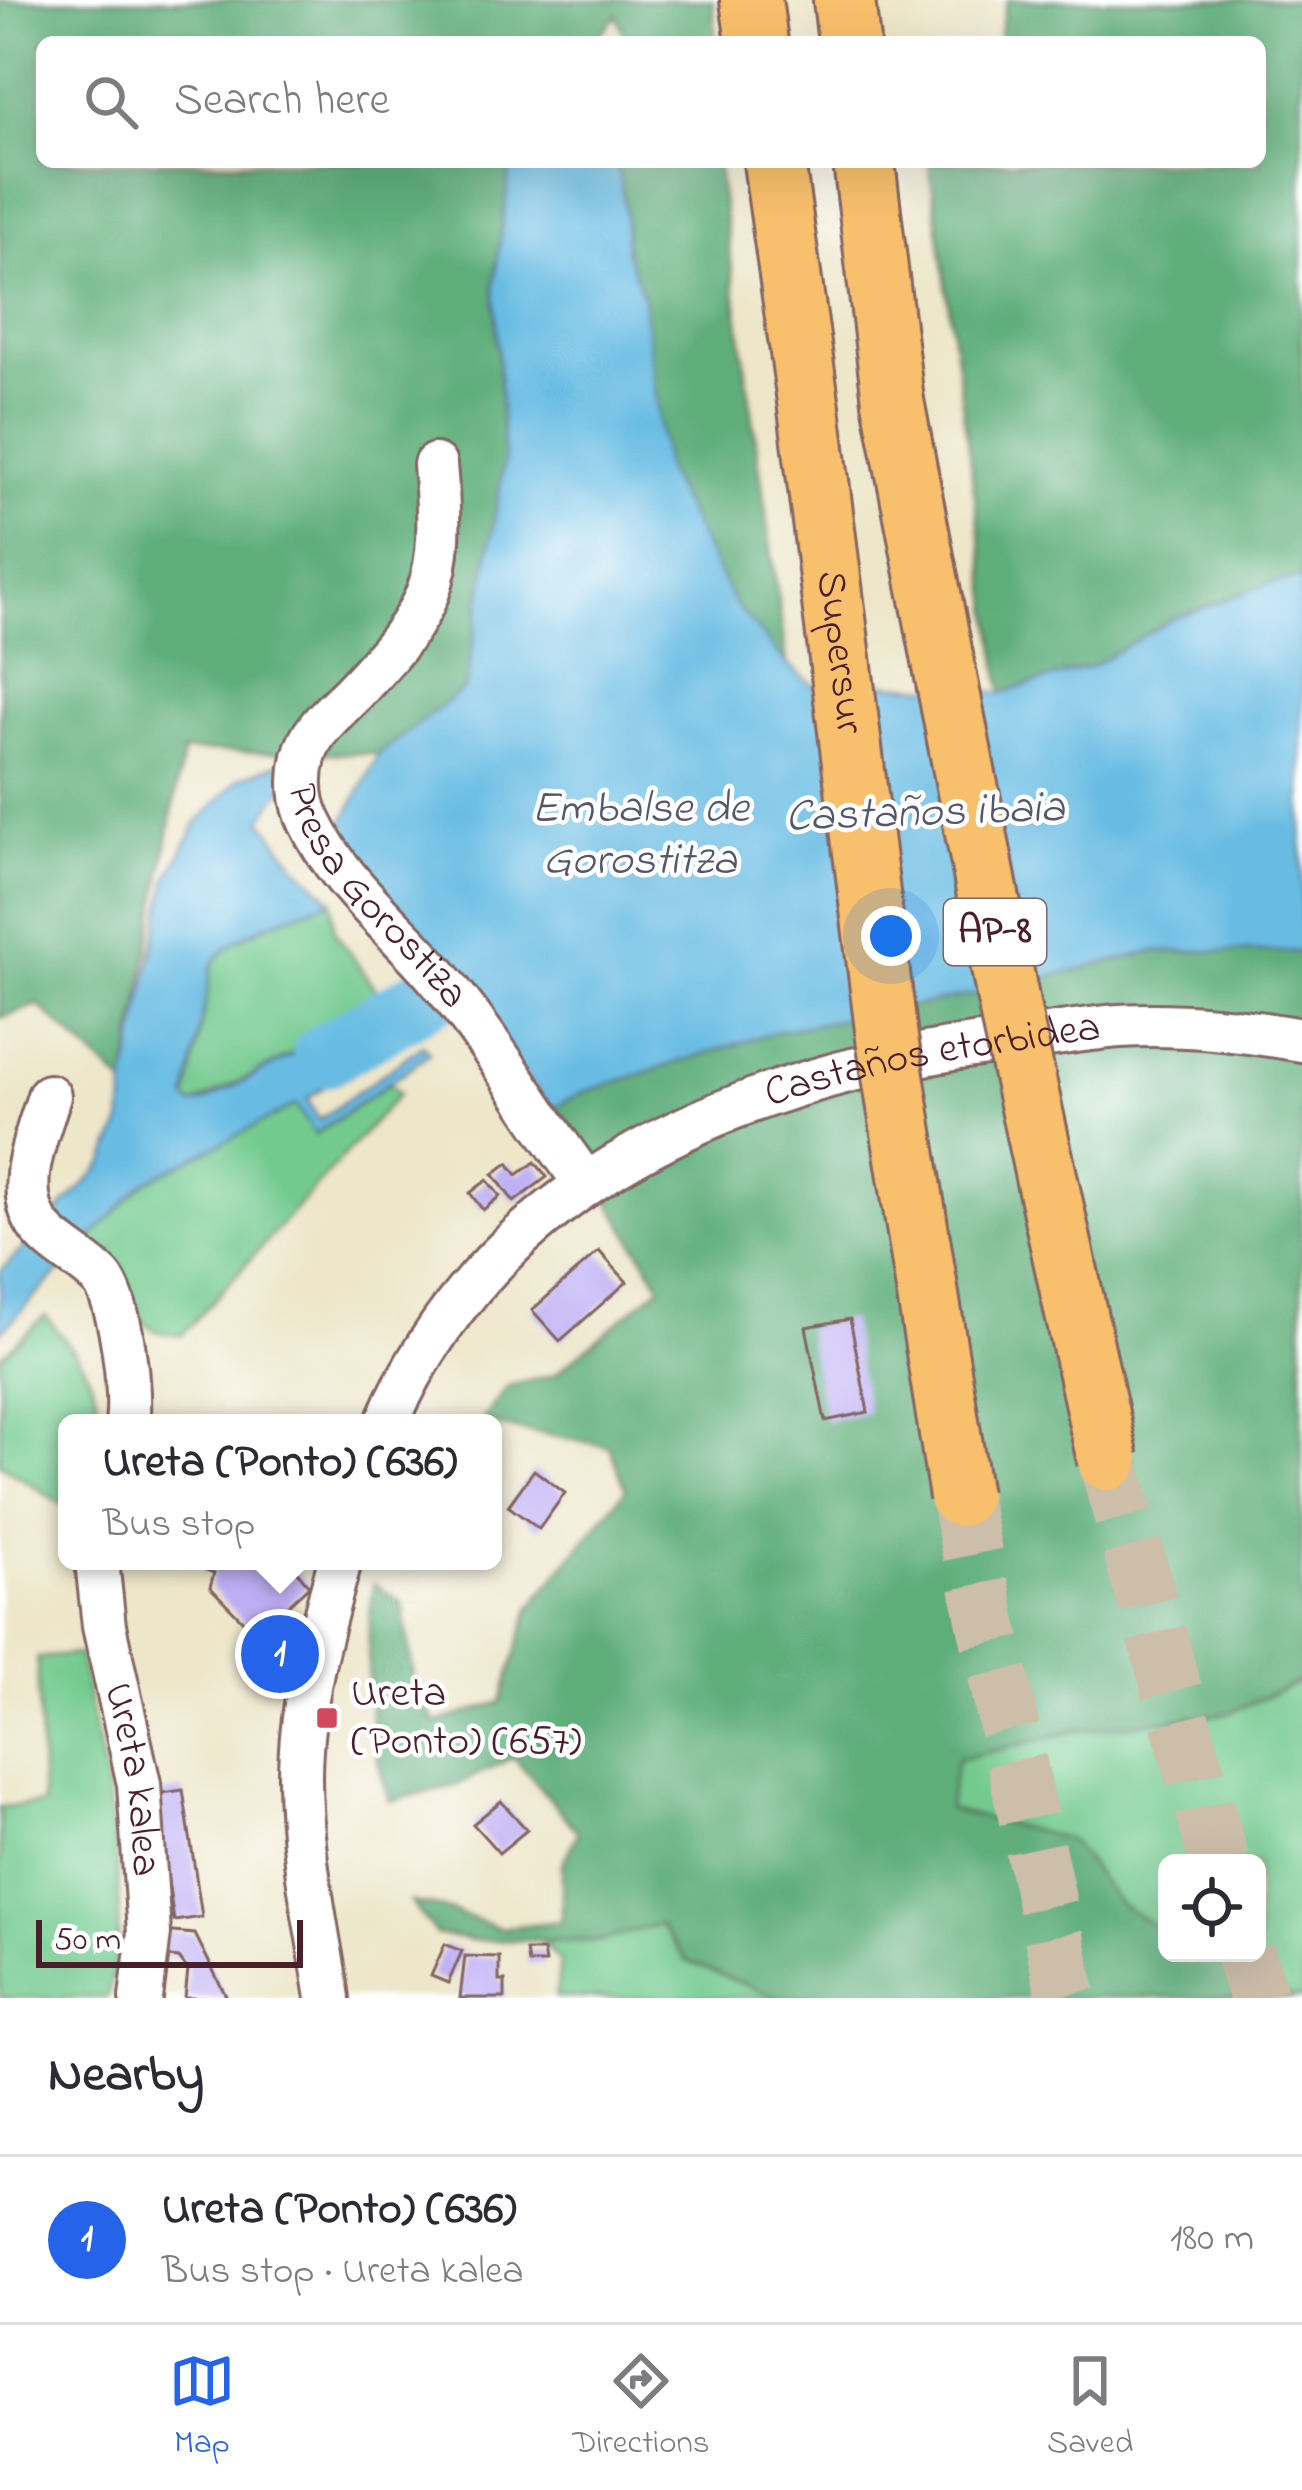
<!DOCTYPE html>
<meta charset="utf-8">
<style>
body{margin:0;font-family:"Indie Flower",sans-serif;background:#f2f2f3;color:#2b2b33}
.controls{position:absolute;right:36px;bottom:36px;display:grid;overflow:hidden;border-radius:18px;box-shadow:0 12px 48px #0002}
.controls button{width:108px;height:108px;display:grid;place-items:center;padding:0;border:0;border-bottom:3px solid #e1e1e2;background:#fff;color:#2b2b33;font:60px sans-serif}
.scale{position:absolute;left:36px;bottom:30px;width:267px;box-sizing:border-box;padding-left:12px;border:6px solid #4a1f2b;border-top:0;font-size:33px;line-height:42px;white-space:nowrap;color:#4a1f2b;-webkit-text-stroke:9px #fff;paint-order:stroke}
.you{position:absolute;left:891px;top:936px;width:42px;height:42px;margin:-30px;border:9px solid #fff;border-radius:50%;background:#1a73e8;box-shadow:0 0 0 18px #1a73e833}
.badge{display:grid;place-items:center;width:78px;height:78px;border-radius:50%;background:#2563eb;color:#fff;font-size:39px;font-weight:700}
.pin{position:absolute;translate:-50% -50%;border:6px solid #fff;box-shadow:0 3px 12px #0006}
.popup{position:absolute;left:58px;top:1414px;width:444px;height:156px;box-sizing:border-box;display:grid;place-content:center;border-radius:18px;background:#fff;filter:drop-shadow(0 3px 9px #0005);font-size:39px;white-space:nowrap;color:#7c7c81}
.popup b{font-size:45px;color:#2b2b33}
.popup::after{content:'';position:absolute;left:50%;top:100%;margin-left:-24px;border:24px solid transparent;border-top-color:#fff}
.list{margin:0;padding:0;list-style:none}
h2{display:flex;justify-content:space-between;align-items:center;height:156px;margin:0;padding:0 48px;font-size:51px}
h2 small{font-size:39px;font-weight:400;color:#7c7c81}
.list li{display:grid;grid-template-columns:78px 1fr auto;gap:36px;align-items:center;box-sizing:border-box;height:168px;padding:0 48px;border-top:3px solid #e1e1e2}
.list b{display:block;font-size:45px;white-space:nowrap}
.list p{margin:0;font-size:39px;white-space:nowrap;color:#7c7c81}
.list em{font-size:39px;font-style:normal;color:#7c7c81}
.icon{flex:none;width:66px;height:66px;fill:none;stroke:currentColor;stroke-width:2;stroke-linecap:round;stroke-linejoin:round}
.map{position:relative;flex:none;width:1302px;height:1998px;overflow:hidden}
.search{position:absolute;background:#fff;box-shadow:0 12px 48px #0002;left:36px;right:36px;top:36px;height:132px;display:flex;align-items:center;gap:30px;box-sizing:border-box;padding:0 42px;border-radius:18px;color:#7c7c81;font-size:45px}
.sheet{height:324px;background:#fff}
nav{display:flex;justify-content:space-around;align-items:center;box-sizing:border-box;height:168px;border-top:3px solid #e1e1e2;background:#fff;font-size:33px;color:#7c7c81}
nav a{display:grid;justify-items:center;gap:6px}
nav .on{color:#2563eb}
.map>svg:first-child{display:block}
.green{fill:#73ca8f;stroke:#5e745d;stroke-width:3}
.forest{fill:#5eae7a;stroke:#546652;stroke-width:3}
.water{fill:#67bce3;stroke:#586e87;stroke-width:3}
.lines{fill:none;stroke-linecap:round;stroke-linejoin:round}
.river{stroke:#67bce3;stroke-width:63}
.building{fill:#bdaef4}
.highway-tunnel{stroke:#ccbea9;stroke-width:60;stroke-dasharray:60 30;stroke-linecap:butt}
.minor-casing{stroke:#836562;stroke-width:48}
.highway-casing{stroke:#836562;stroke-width:66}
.minor{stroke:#fff;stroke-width:42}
.highway{stroke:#f8bf6c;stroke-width:60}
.highway-bridge-casing{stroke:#836562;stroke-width:66;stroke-linecap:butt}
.highway-bridge{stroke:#f8bf6c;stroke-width:60}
.poi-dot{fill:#d1495b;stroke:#fff;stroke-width:4.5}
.labels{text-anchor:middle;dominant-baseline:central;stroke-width:9;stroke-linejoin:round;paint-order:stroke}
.shield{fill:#fff;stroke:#80626b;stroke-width:3}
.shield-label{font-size:39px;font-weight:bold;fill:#4a1f2b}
.street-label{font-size:42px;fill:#4a1f2b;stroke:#fff}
.poi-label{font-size:42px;fill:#4a1f2b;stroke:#fff;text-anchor:start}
.water-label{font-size:45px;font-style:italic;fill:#54566b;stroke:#fff}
</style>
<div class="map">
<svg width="1302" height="1998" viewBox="0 0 1302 1998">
<rect width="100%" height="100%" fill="#fff"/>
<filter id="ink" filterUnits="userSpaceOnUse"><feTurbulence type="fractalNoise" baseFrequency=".00833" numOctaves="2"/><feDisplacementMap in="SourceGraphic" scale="24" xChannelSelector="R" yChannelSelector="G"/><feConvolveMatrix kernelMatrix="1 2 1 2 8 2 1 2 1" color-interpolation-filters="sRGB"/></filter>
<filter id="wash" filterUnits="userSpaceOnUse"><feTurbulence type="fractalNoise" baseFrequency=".004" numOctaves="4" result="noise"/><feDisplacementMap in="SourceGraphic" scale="48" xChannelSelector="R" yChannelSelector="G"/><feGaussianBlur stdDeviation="2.7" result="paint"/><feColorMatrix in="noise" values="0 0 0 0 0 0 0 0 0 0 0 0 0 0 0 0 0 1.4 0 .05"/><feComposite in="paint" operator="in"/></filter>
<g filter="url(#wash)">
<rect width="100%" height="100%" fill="#ede6c9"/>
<g class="green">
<path d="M332,900L334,931L387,1005L192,1106L187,1099L212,965C236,929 294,916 332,900Z"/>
<path d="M390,1083L399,1094L182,1335C130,1336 141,1300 117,1270C109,1260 95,1252 85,1244L144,1183L296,1105L316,1134Z"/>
<path d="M45,1316C72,1348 101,1378 99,1423H67L66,1507L0,1464V1357Z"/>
<path d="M80,1654C99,1761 139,1893 107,1998H0V1807L42,1804L37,1658Z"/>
<polygon points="1302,1681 1302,1998 1293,1998 1196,1953 1257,1953 1257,1863 1167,1863 1167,1934 1118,1903 1070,1840 948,1809 956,1760 1074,1731 1228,1713"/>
<polygon points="659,1923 687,1961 779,1998 556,1998 560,1961 541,1942 601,1941"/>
</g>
<g class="forest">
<polygon points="0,0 713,0 716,42 626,42 617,15 594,42 42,42 42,162 511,162 494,285 504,463 466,687 379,754 183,751 125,1085 38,1005 0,1018"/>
<polygon points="1007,0 1302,0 1302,578 1268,584 1172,619 1092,666 1002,693 929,162 1260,162 1260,42 998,42"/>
<polygon points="617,162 717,162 787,664 734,603 665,470 643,297 626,251 625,207"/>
<path d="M1155,951L1302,952V1680L1228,1713L1074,1731L957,1760L948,1809L1070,1840L1118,1903L1167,1934V1953H1196L1293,1998H779L687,1961L659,1924L601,1941L472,1940L436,1934L411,1902L443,1908L499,1928L562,1921V1864L578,1832L514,1757L454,1786L389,1801C367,1732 364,1655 373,1583L402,1603L414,1677L435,1723L501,1702L530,1608L626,1489L609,1446L480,1423L508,1386L554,1375L661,1286L552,1109L581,1093L774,1032L982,993Z"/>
</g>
<g class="water">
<polygon points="511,162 617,162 625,207 626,251 643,297 665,470 734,603 787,664 835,702 876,683 1002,693 1092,666 1172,619 1268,584 1302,578 1302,952 1155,951 982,993 774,1032 581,1093 552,1109 334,840 379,754 466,687 504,463 494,285"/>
<path d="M304,754C293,780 275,795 262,820L295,864L332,900C294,916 235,929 212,965L187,1099L193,1105L204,1102L387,1005L407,1029L307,1099L319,1120L423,1045L430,1054L315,1134L296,1105L144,1183L0,1333V1272L104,1164L122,1123L125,1085L168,878L196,824L240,778Z"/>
</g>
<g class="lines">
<polyline class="river" points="324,1056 459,978 498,946"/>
</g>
<g id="blocks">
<g class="building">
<polygon points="535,1162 547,1177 514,1202 493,1174 508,1163 517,1175"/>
<polygon points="487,1180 500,1196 483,1210 470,1193"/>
<polygon points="599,1251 627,1282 560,1341 532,1310"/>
<polygon points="850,1319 868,1412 825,1421 806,1327"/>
<polygon points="534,1470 565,1493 539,1529 508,1506"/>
<polygon points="205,1561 288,1561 309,1586 273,1619 267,1616 250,1628 210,1587 214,1573 204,1569"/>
<polygon points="183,1790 202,1917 174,1921 155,1794"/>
<polygon points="501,1801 527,1830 499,1853 473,1824"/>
<polygon points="162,1931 195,1934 227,1998 185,1998 188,1970 179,1958 160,1956"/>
<polygon points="445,1944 462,1951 448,1983 431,1976"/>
<polygon points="526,1951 543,1951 545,1963 528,1963"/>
<polygon points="465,1956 499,1957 499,1981 505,1981 505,1998 460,1998"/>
</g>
</g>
</g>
<g filter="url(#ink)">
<use href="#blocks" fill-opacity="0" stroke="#836562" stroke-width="3"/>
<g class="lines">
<g class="highway-tunnel">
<polyline points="1108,1460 1220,1863"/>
<polyline points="960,1496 1067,1998"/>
<polyline points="1245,1953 1259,1998"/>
</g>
<defs>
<g id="minor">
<path id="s1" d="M435,465C446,582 433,609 353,693C334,712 310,731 304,757C299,778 300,801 309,820C337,881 393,925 436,975C492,1040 533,1114 585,1182"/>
<path d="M49,1096C38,1134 14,1185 37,1223C51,1245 83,1259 101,1278C121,1300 132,1393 127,1423"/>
<path id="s2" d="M387,1423C493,1177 744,1077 993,1043C1035,1038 1078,1029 1120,1026C1181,1022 1242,1030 1302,1040"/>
<path id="s3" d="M97,1561L104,1626L139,1784L149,1933L141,1998"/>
<path d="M328,1998C317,1926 300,1851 300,1778C300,1704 320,1632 340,1561"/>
</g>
<g id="highway">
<polyline points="751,0 757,42"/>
<polyline points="844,0 849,42"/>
<polyline points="774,162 809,408"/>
<polyline points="864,162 893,401"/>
</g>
</defs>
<use href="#minor" class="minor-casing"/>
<use href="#highway" class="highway-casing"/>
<use href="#minor" class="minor"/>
<use href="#highway" class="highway"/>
<defs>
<g id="highway-bridge">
<polyline points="893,401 1013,1025 1108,1460"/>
<path id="s4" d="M809,408L887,1038L960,1496"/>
</g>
</defs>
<use href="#highway-bridge" class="highway-bridge-casing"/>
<use href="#highway-bridge" class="highway-bridge"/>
</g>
</g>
<rect class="poi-dot" x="315" y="1706" width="24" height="24" rx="6"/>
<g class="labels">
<rect class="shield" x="944" y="899" width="102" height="66" rx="9"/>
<g class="shield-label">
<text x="995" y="932">AP-8</text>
</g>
<g class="street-label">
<text stroke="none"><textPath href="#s4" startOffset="246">Supersur</textPath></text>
<text stroke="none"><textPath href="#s1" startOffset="501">Presa Gorostiza</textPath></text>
<text stroke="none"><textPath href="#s2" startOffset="687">Castaños etorbidea</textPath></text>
<text stroke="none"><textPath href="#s3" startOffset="222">Ureta kalea</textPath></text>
</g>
<g class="poi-label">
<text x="351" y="1694">Ureta<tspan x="351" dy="48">(Ponto) (657)</tspan></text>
</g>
<g class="water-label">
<text x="640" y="810">Embalse de<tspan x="640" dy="52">Gorostitza</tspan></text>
<text transform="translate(925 814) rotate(-2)">Castaños ibaia</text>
</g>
</g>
</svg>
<div class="controls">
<button><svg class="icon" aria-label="locate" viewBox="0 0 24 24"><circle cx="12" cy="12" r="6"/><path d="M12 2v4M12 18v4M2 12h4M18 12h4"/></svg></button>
</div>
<div class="scale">50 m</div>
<div class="you"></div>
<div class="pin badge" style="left:280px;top:1654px">1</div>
<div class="popup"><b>Ureta (Ponto) (636)</b>Bus stop</div>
<div class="search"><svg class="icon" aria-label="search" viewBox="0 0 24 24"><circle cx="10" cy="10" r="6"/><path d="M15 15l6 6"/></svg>Search here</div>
</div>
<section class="sheet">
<h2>Nearby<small></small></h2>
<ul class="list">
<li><span class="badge">1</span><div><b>Ureta (Ponto) (636)</b><p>Bus stop · Ureta kalea</p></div><em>180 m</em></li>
</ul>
</section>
<nav>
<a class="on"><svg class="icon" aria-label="map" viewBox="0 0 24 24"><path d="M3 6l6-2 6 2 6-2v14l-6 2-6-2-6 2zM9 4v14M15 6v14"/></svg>Map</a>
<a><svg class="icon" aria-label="directions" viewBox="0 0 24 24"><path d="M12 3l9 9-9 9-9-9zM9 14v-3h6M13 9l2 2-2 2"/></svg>Directions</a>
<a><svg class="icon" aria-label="saved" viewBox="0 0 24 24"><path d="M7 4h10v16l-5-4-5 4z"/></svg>Saved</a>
</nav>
